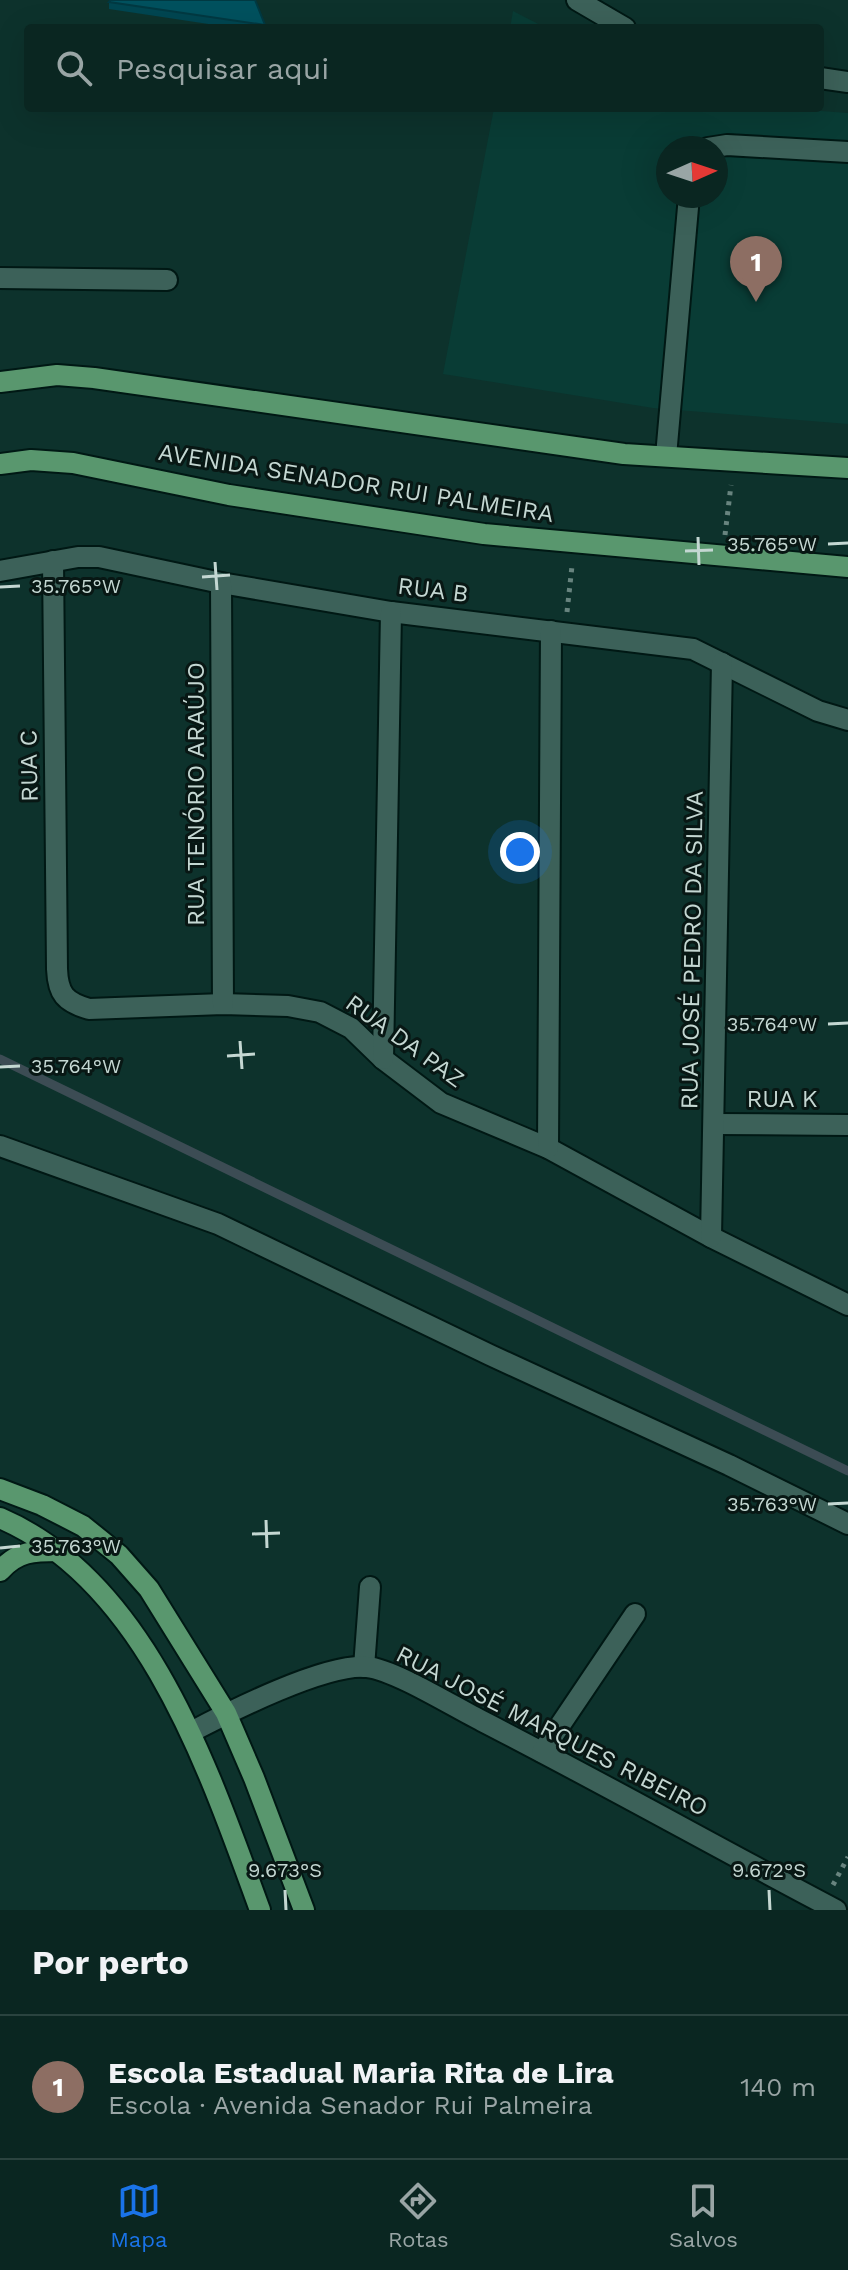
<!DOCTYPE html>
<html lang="pt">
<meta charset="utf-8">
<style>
body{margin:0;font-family:"Work Sans",sans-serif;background:#132e2a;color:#f1f3f6}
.compass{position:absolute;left:656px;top:136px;width:72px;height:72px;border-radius:50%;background:#0a2621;box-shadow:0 8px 32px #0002;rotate:87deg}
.you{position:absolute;left:520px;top:852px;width:28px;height:28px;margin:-20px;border:6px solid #fff;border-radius:50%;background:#1a73e8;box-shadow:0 0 0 12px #1a73e833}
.badge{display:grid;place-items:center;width:52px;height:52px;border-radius:50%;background:#1a73e8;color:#fff;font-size:26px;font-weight:700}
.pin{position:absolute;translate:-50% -66px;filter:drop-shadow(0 2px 4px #0008)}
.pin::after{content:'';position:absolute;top:42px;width:28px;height:24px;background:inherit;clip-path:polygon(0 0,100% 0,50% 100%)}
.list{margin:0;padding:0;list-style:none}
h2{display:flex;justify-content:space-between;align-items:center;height:104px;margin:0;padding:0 32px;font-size:34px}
h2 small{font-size:26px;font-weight:400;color:#99a5a5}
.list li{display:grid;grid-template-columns:52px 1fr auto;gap:24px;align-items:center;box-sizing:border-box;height:144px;padding:0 32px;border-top:2px solid #2a433f}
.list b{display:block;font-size:30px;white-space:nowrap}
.list p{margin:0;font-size:26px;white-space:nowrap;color:#99a5a5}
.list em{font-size:26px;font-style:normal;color:#99a5a5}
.icon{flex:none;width:44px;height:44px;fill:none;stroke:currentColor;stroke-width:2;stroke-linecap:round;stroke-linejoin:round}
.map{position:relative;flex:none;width:848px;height:1910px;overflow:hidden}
.search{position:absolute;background:#0a2621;box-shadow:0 8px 32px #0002;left:24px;right:24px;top:24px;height:88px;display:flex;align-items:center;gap:20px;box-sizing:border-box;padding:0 28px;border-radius:8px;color:#99a5a5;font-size:30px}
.sheet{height:248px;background:#0a2621}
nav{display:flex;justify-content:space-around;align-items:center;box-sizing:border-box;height:112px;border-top:2px solid #2a433f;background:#0a2621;font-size:22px;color:#99a5a5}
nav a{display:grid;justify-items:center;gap:4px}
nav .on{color:#1a73e8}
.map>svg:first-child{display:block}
.built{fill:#093c35;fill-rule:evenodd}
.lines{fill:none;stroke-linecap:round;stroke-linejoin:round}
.stream{stroke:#3c4c54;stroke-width:9}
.minor-casing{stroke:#001814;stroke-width:24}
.major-casing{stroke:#001814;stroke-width:24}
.path{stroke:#68847f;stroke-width:5;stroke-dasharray:4 6;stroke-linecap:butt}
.minor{stroke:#3c6159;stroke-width:20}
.major{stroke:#59976e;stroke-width:20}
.wall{fill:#004651}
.building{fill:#00515e;stroke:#003942;stroke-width:2}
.ticks{fill:none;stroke:#c4d7d2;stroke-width:3}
.labels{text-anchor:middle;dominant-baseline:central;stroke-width:6;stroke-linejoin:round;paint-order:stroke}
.street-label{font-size:24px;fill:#c4d7d2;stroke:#081714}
.ticks-label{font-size:20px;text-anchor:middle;fill:#c4d7d2;stroke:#081714;stroke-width:6;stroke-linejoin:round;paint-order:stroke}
</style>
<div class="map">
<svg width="848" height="1910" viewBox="0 0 848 1910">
<rect width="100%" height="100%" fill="#0d322c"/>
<g class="built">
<polygon points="513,11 546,28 510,28"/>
<path d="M494,108H780L848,113V424L653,408L443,374ZM668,148H716V196H668Z"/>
</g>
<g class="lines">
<polyline class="stream" points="0,1059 848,1471"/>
<defs>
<g id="minor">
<polyline points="577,0 625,28"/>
<polyline points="820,78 848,82"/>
<polyline points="708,148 727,145 848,152"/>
<polyline points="0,278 167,280"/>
<polyline points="666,456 689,196"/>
<path d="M53,561L57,969C58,994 65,1002 89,1009L223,1004L288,1006L320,1012L351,1028L383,1059L441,1103L548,1148L711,1237L848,1305"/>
<polyline points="0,571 78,557 99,557 221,583 391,612 693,649 818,711 848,720"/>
<polyline points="221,583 223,1004"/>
<polyline points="383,1059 391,612"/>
<polyline points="715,1124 848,1125"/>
<polyline points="0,1146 218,1224 490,1355 729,1465 848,1524"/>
<polyline points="548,1148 551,631"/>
<polyline points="711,1237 722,663"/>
<polyline points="364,1667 370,1587"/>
<path d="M191,1732C229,1712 326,1663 367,1667C395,1670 454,1707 482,1721C601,1782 718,1848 836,1910"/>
<polyline points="542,1752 635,1614"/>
</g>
<g id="major">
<polyline points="0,382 57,375 94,378 624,454 848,468"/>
<polyline points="0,464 31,460 73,463 229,495 484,534 848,567"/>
<polyline points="0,1489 42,1505 83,1526 119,1555 149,1589 226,1713 254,1778 304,1910"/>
<path d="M0,1518C147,1581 209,1771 260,1910"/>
<path d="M0,1571C17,1551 34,1551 59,1551"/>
</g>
</defs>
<use href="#minor" class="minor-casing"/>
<use href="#major" class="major-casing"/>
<g class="path">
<polyline points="725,535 731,485"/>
<polyline points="567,612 572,566"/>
<polyline points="833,1885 848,1857"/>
</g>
<use href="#minor" class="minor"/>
<use href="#major" class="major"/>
</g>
<polygon class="wall" points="109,2 265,25 265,28 235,28 109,9"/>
<polygon class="building" points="111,0 255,0 265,25 109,2"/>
<path class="ticks" d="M698,537L699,565M828,544L848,543M685,551L713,550M215,562L217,590M202,577L230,575M0,587L20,586M828,1024L848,1023M240,1041L242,1069M227,1056L255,1054M0,1067L20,1066M828,1504L848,1503M266,1520L267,1548M252,1534L280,1533M0,1548L20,1546M285,1890L286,1910M769,1890L770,1910"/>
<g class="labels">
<g class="street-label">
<text transform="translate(356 483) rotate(9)">AVENIDA SENADOR RUI PALMEIRA</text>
<text transform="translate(433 590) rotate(7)">RUA B</text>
<text transform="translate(29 766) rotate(-91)">RUA C</text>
<text transform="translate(196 794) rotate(-90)">RUA TENÓRIO ARAÚJO</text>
<text transform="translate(692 950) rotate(-89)">RUA JOSÉ PEDRO DA SILVA</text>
<text transform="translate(405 1041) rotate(36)">RUA DA PAZ</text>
<text x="782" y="1099">RUA K</text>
<text transform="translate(552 1731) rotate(27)">RUA JOSÉ MARQUES RIBEIRO</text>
</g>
</g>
<g class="ticks-label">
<text x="772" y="551">35.765°W</text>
<text x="76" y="593">35.765°W</text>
<text x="772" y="1031">35.764°W</text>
<text x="76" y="1073">35.764°W</text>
<text x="772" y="1511">35.763°W</text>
<text x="76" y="1553">35.763°W</text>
<text x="285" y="1877">9.673°S</text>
<text x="769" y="1877">9.672°S</text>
</g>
</svg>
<svg class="compass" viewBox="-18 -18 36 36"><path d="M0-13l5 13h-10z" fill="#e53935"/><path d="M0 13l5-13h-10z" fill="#99a5a5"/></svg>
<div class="you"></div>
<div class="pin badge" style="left:756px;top:302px;background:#8d6e63">1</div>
<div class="search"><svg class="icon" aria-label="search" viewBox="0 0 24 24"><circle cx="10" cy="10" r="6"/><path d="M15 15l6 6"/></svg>Pesquisar aqui</div>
</div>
<section class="sheet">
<h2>Por perto<small></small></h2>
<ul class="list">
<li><span class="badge" style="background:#8d6e63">1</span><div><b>Escola Estadual Maria Rita de Lira</b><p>Escola · Avenida Senador Rui Palmeira</p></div><em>140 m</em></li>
</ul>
</section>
<nav>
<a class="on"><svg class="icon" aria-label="map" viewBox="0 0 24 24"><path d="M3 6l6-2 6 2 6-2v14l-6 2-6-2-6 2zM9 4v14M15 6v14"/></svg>Mapa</a>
<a><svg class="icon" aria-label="directions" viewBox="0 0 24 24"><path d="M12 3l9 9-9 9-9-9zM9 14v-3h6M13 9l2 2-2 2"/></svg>Rotas</a>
<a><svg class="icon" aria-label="saved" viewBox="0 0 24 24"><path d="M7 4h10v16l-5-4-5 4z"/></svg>Salvos</a>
</nav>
